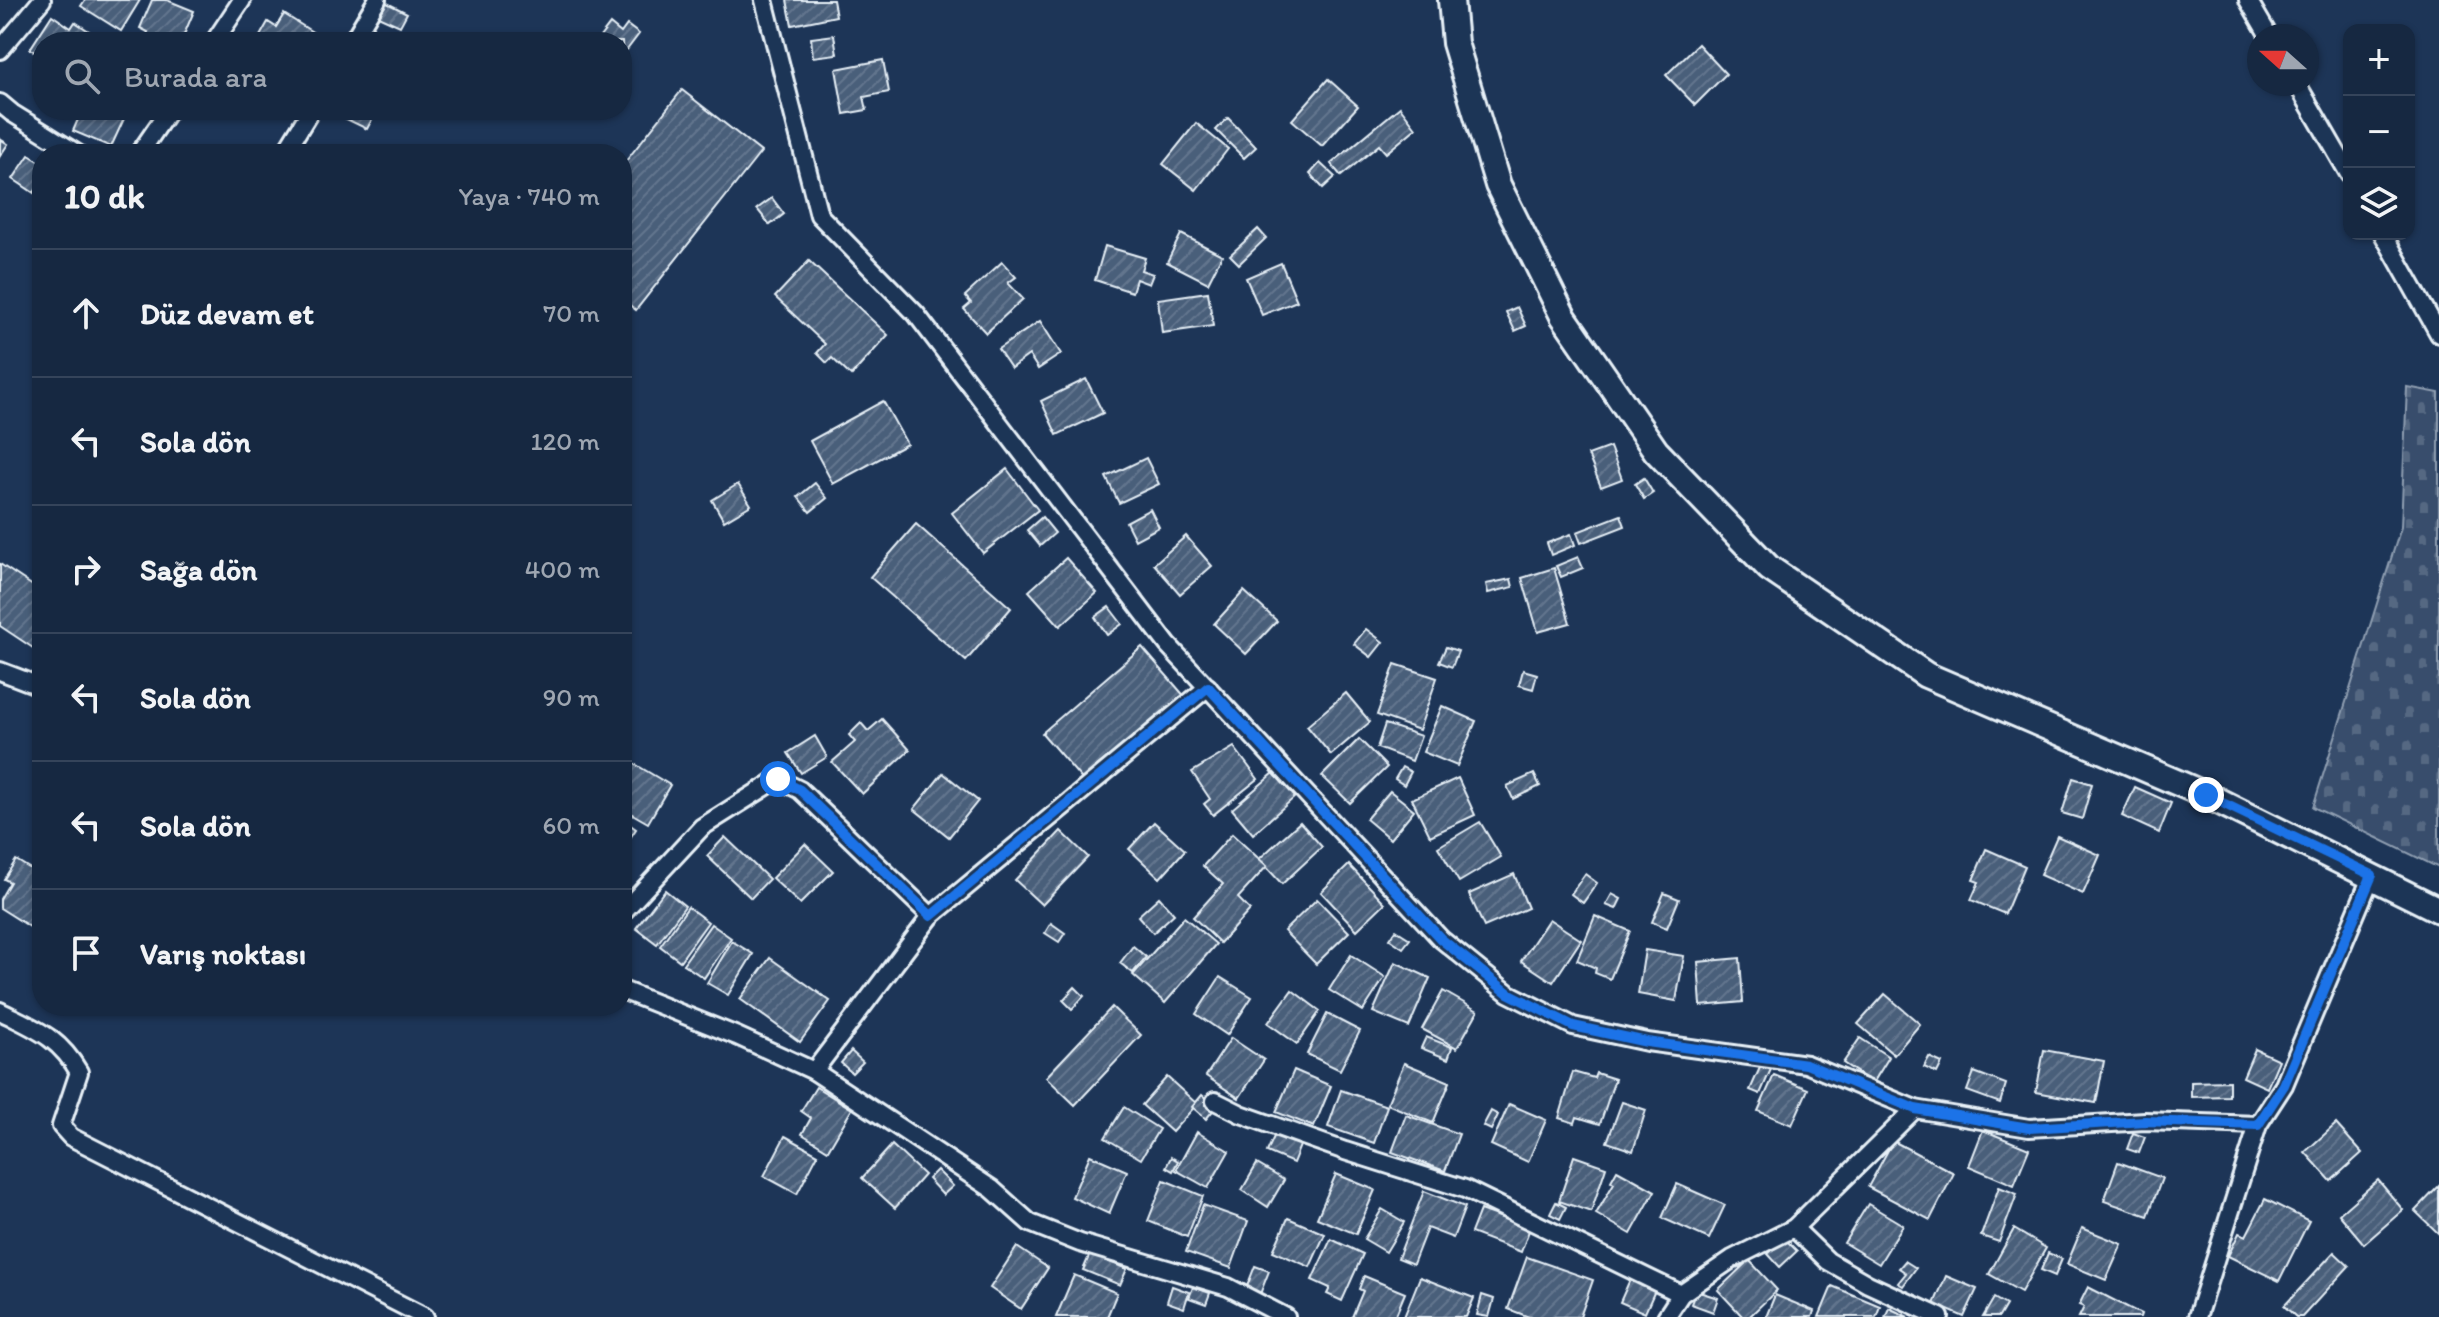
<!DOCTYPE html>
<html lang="tr">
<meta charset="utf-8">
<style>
body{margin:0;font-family:Itim,sans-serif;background:#1f3048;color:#f1f3f6}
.controls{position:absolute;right:24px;top:24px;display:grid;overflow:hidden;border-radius:16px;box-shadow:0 2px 6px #0004}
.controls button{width:72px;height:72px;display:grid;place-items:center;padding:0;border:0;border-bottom:2px solid #35445a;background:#162841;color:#f1f3f6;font:40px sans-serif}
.compass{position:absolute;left:2247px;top:24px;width:72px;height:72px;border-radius:50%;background:#162841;box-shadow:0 2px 6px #0004;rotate:291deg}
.stop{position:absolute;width:24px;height:24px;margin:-18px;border:6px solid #1a73e8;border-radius:50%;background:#fff}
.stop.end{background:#1a73e8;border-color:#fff;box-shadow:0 2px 8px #0008}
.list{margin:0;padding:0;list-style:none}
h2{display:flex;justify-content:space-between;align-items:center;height:104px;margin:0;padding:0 32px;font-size:34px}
h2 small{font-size:26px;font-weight:400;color:#9ea6b1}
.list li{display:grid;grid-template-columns:52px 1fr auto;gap:24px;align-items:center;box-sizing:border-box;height:128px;padding:0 32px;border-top:2px solid #35445a}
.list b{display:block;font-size:30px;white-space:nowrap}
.list em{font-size:26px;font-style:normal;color:#9ea6b1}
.icon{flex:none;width:44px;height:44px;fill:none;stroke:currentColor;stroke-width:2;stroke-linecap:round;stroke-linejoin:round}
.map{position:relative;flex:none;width:2439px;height:1317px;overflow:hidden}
.search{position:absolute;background:#162841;box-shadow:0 2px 6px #0004;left:32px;top:32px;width:600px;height:88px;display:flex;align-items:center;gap:20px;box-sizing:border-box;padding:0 28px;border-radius:32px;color:#9ea6b1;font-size:30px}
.panel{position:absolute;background:#162841;box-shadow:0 2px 6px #0004;left:32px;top:144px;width:600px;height:872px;border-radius:32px}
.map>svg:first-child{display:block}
.cemetery{fill:url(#cemetery-stones);stroke:#909fb2;stroke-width:2}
.building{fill:url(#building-hatch);stroke:#e8f1f8;stroke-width:2}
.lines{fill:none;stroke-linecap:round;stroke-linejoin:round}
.street-casing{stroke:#e8f1f8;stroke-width:22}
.secondary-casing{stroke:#e8f1f8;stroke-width:30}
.street{stroke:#1d3557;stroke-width:16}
.secondary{stroke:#1d3557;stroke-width:24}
.route{stroke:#1a73e8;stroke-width:10}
</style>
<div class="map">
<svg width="2439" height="1317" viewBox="0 0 2439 1317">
<defs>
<pattern id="cemetery-stones" width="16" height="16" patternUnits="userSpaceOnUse" patternTransform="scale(2)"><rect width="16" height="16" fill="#374d6c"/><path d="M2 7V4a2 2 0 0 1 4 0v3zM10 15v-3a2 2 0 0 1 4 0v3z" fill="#546782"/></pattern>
<pattern id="building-hatch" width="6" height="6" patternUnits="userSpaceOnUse" patternTransform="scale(2)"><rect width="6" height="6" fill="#495e7a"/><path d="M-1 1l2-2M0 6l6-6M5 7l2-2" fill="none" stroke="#63768e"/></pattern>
</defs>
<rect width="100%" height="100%" fill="#1d3557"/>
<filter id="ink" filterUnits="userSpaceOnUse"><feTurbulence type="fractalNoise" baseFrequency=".0125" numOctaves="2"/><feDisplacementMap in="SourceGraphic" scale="16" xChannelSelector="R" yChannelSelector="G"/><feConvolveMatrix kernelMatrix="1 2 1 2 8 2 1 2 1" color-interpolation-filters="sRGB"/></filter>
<g filter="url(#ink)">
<polygon class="cemetery" points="2407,387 2439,393 2439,868 2313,807 2401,527"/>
<g class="building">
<polygon points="85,0 140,0 121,31 81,6"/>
<polygon points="152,0 167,0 194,11 181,42 145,40 148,32 140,28"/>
<polygon points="787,0 833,0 836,16 792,25"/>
<polygon points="385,2 407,13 400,26 378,16"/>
<polygon points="284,14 314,33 308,42 265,42 259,38 268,22 276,27"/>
<polygon points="52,15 71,28 75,22 98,37 95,42 42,42 42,56 30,49"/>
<polygon points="610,24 621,33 627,25 639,34 623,55 622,42 607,42 600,37"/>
<polygon points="834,35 837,54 813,57 811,38"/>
<polygon points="1698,44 1726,74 1695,105 1666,75"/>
<polygon points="883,60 889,92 864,97 867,110 844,114 836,69"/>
<polygon points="1328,79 1358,106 1322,146 1292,120"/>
<polygon points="682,90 761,152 636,310 622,299 622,166"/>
<polygon points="1400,107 1416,128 1386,153 1379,145 1341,176 1331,164"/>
<polygon points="82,110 128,110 111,147 73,131"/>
<polygon points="333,110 377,110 367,129 332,112"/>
<polygon points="1228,118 1256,147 1244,158 1216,130"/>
<polygon points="1196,123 1228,149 1196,190 1163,164"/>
<polygon points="0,139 8,144 0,156"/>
<polygon points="29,155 42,163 42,180 34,193 13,179"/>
<polygon points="1320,163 1335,177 1323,188 1310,174"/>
<polygon points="772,198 784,214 770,225 757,209"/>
<polygon points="1258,229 1266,238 1239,264 1230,255"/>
<polygon points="1181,234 1222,255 1208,283 1167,262"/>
<polygon points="1105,246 1145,258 1141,270 1153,274 1149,284 1136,279 1132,292 1095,280"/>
<polygon points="809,261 888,335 851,376 832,358 827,363 817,353 825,344 775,297"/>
<polygon points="1002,262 1016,277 1008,283 1023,299 986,333 964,309 971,303 965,296"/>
<polygon points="1281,263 1297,301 1262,315 1246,278"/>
<polygon points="1208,292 1213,326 1162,333 1158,299"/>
<polygon points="1517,307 1526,326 1515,331 1506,312"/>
<polygon points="1040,321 1061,354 1038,369 1029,355 1011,368 998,349"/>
<polygon points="1086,379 1103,413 1057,435 1041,401"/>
<polygon points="883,401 907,444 833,484 810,441"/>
<polygon points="1610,447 1622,479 1601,487 1588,455"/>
<polygon points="1146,458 1159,484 1119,503 1106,477"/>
<polygon points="1007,469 1038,510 983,553 952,513"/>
<polygon points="1644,478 1653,493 1644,499 1635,484"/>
<polygon points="815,483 827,498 810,512 798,497"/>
<polygon points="738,484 751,505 724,521 712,500"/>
<polygon points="1150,509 1159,527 1135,540 1126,522"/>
<polygon points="1621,515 1625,526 1581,543 1577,532"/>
<polygon points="1042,517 1055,533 1040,546 1027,530"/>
<polygon points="916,524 1011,608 966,661 870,577"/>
<polygon points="1571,534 1575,545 1551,555 1547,543"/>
<polygon points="1186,536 1212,566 1180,594 1154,564"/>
<polygon points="1578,557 1583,568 1561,577 1556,566"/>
<polygon points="1066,558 1097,593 1060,626 1029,591"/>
<polygon points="0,564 42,592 42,654 0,626"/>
<polygon points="1554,568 1570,623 1538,632 1522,578"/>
<polygon points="1511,579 1513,587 1488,593 1486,584"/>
<polygon points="1244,591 1277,621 1246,654 1214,624"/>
<polygon points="1109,607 1122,624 1107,635 1095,617"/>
<polygon points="1366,629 1383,642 1371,657 1354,644"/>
<polygon points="1142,647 1186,698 1086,784 1042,733"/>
<polygon points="1446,647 1458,651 1452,667 1439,662"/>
<polygon points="1395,664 1437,678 1419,730 1377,715"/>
<polygon points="1523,670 1537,674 1533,689 1519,685"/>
<polygon points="1346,693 1370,722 1331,755 1307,726"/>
<polygon points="1442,706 1476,721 1457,766 1423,752"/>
<polygon points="882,719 910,750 862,794 832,762 855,742 849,735 861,723 868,731"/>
<polygon points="1385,724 1421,736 1412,761 1377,748"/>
<polygon points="815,736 827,757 801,773 788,753"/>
<polygon points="1359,739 1387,767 1350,803 1322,776"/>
<polygon points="1234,747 1258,779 1213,815 1204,804 1210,799 1192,772"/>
<polygon points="623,757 670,785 648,823 622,808"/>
<polygon points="1402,767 1411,772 1404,785 1395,779"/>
<polygon points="943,773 978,801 949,837 914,809"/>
<polygon points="1274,773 1295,797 1253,834 1232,809"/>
<polygon points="1534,774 1540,786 1513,799 1507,786"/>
<polygon points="1458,778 1475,815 1430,836 1412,799"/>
<polygon points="2073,778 2092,784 2082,819 2062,813"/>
<polygon points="2135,787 2171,803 2159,833 2122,816"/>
<polygon points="1390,791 1414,810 1390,839 1366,819"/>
<polygon points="622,819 636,829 622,850"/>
<polygon points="1154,822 1185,850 1160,878 1129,849"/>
<polygon points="1300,822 1322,847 1282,884 1259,859"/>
<polygon points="1480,822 1501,857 1459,882 1438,847"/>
<polygon points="1061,831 1088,857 1042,905 1015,880"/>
<polygon points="1232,834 1267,866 1238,898 1250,910 1220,943 1193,917 1223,884 1203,866"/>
<polygon points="2057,836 2100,855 2083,894 2040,875"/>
<polygon points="725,837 769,879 751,898 707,856"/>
<polygon points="805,844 833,871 800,904 772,878"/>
<polygon points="1986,849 2025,866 2005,914 1971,900 1979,882 1973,880"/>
<polygon points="16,860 42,876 42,918 35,930 0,908 0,899 10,882 4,879"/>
<polygon points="1349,865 1385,903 1357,930 1321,892"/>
<polygon points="1514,874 1528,908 1484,927 1469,894"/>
<polygon points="1585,874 1597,883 1583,903 1571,894"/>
<polygon points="665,890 685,906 657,944 636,928"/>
<polygon points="1664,893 1679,899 1667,928 1652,922"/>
<polygon points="1612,894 1621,899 1616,909 1606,905"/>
<polygon points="1159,897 1174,914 1153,933 1138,916"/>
<polygon points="1317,899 1349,932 1316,964 1284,931"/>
<polygon points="688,907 708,922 680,961 660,946"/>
<polygon points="1595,916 1630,931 1610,979 1595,973 1596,968 1577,960"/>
<polygon points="1184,917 1216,944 1165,1003 1133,975"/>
<polygon points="1549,919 1581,940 1553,982 1521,961"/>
<polygon points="1051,923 1065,933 1059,942 1045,933"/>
<polygon points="711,924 731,938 704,978 683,964"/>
<polygon points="1396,930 1410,939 1403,948 1390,939"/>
<polygon points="732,941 753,954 728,995 707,983"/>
<polygon points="1133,946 1146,957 1133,973 1120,963"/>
<polygon points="1645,950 1684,956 1676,1001 1638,994"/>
<polygon points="1351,955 1385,977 1363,1011 1329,990"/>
<polygon points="770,958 830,1001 800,1042 740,999"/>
<polygon points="1740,958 1743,1002 1701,1006 1698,962"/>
<polygon points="1395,962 1430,978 1409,1027 1373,1012"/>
<polygon points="1220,977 1252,997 1227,1035 1196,1014"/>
<polygon points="1075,987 1084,996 1072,1009 1063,1000"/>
<polygon points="1292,990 1320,1011 1297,1044 1268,1023"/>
<polygon points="1443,991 1478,1011 1457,1048 1422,1029"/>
<polygon points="1885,994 1920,1024 1894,1055 1858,1024"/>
<polygon points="1112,1007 1141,1035 1075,1105 1046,1077"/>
<polygon points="1327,1014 1360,1031 1340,1070 1307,1054"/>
<polygon points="1426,1037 1452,1047 1448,1059 1421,1048"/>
<polygon points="1231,1038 1264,1060 1239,1098 1206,1076"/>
<polygon points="1860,1038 1889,1057 1873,1083 1843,1063"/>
<polygon points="2255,1049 2279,1060 2267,1088 2243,1077"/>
<polygon points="2044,1050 2104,1061 2096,1103 2036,1092"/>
<polygon points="851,1051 863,1062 852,1073 841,1063"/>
<polygon points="1929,1057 1942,1063 1937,1073 1924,1067"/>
<polygon points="1404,1063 1450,1082 1433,1123 1387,1104"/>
<polygon points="1762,1063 1772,1067 1760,1094 1750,1090"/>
<polygon points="1294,1070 1331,1086 1314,1127 1276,1112"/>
<polygon points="1573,1072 1594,1078 1596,1073 1615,1079 1600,1124 1577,1117 1575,1123 1559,1118"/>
<polygon points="1974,1072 2006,1084 2000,1103 1967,1091"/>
<polygon points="1774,1075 1808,1089 1792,1125 1758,1111"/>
<polygon points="1167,1077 1197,1104 1172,1132 1142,1105"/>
<polygon points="2229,1081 2229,1096 2191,1097 2191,1082"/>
<polygon points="816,1087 852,1109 828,1150 802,1134 811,1118 801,1111"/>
<polygon points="1341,1090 1387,1106 1374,1143 1328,1127"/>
<polygon points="1202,1095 1216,1107 1206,1119 1192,1107"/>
<polygon points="1622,1102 1646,1110 1633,1151 1607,1142"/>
<polygon points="1509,1104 1546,1120 1528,1162 1491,1145"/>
<polygon points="1124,1107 1159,1129 1141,1159 1105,1138"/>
<polygon points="1491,1111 1498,1115 1491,1130 1483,1126"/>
<polygon points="1406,1115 1459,1134 1445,1171 1392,1152"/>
<polygon points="2336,1124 2362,1153 2331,1181 2305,1152"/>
<polygon points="1983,1130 2029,1149 2014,1185 1969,1166"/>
<polygon points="1197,1132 1229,1151 1208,1188 1176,1170"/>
<polygon points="1276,1132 1301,1143 1293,1163 1267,1152"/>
<polygon points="2133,1133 2145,1137 2139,1153 2127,1149"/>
<polygon points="785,1136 818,1154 797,1194 764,1176"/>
<polygon points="1893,1141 1954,1173 1930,1220 1868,1187"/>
<polygon points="892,1145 924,1175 895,1208 862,1178"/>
<polygon points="1090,1155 1127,1171 1109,1214 1072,1197"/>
<polygon points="1574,1156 1606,1167 1591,1212 1559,1201"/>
<polygon points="1171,1157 1178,1161 1173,1171 1166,1167"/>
<polygon points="2118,1162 2162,1178 2148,1216 2104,1201"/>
<polygon points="1257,1164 1284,1180 1268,1207 1242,1190"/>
<polygon points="937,1170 953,1186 943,1195 928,1179"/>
<polygon points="1617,1170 1655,1191 1631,1234 1596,1214 1614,1183 1611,1181"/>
<polygon points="1336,1174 1375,1190 1356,1234 1317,1218"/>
<polygon points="1164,1180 1203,1196 1187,1237 1148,1221"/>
<polygon points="2378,1180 2403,1210 2364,1244 2339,1214"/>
<polygon points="1677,1184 1725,1205 1709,1239 1662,1218"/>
<polygon points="2439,1186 2439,1234 2415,1211"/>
<polygon points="1999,1187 2017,1194 1999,1242 1981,1236"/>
<polygon points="1424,1191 1465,1207 1453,1238 1427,1228 1413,1264 1398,1258"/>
<polygon points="2265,1199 2309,1221 2279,1281 2228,1256 2239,1233 2246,1236"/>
<polygon points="1556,1202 1566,1207 1560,1219 1550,1214"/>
<polygon points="1868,1204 1903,1225 1879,1264 1844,1243"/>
<polygon points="1203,1205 1248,1221 1231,1268 1186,1252"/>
<polygon points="1382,1209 1404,1222 1386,1252 1364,1239"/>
<polygon points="1480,1210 1530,1228 1521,1252 1471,1233"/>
<polygon points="1288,1218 1325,1234 1310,1267 1273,1251"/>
<polygon points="2082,1228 2122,1244 2106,1280 2067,1264"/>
<polygon points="2014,1229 2046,1248 2021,1292 1989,1274"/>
<polygon points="1784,1238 1797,1251 1780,1267 1768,1254"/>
<polygon points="1331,1239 1363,1254 1342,1301 1327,1294 1330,1288 1312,1280"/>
<polygon points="1017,1247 1048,1268 1021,1309 990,1288"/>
<polygon points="2334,1252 2349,1266 2302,1317 2296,1317 2284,1306"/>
<polygon points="2048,1253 2062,1259 2055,1276 2041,1270"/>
<polygon points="1090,1254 1127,1269 1120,1285 1083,1270"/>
<polygon points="1527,1257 1593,1280 1580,1317 1529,1317 1508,1309"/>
<polygon points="1749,1260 1777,1290 1749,1317 1743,1317 1718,1290"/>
<polygon points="1905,1261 1916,1268 1903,1286 1898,1283 1906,1273 1899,1268"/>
<polygon points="1255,1266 1269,1271 1260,1294 1246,1289"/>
<polygon points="1074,1275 1117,1293 1107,1317 1056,1317"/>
<polygon points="1632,1275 1657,1286 1645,1313 1620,1302"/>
<polygon points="1364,1276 1405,1293 1395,1317 1352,1317 1363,1291 1359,1289"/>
<polygon points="1946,1276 1977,1289 1964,1317 1934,1304"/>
<polygon points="1420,1277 1474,1298 1466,1317 1404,1317"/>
<polygon points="1172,1286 1189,1292 1184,1308 1167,1302"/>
<polygon points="1832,1286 1880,1306 1876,1317 1819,1317"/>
<polygon points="1193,1287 1210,1293 1206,1304 1189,1298"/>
<polygon points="2088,1287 2141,1314 2140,1317 2079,1317 2084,1307 2079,1305"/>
<polygon points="1696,1291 1718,1298 1713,1312 1691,1304"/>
<polygon points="1482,1295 1494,1299 1489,1317 1477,1315"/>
<polygon points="1775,1295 1814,1311 1812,1317 1766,1317"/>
<polygon points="1994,1298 2006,1305 1999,1317 1983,1317"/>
<polygon points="1889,1308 1908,1317 1885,1317"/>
</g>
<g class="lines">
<defs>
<g id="street">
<polyline points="764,0 819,215 916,314 1168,645 1441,939 1508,993 1573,1026 1647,1042 1806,1064 1915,1109 2029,1128 2145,1121 2258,1125 2284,1085 2372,875"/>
<polyline points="2248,0 2269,36"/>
<polyline points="214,42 242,0"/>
<polyline points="352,42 377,0"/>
<polyline points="0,50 42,0"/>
<polyline points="2297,84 2349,174"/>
<polyline points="0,103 12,113 78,154"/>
<polyline points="139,154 169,110"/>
<polyline points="284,154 311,110"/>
<polyline points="2383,234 2439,334"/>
<polyline points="0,671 42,687"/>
<polyline points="622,913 702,827 778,779 800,790 931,916"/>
<polyline points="622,990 737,1036 814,1071 992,1189 1030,1223 1080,1243 1228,1287 1286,1317"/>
<path d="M0,1011C35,1029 58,1036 79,1072L61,1126L71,1137L425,1317"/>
<polyline points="814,1071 931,916 1208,687"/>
<polyline points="1215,1101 1241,1114 1345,1151 1465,1189 1681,1294"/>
<polyline points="1794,1228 1828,1261 1868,1284 1940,1317"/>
<polyline points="1666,1317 1681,1294 1732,1259 1794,1228 1915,1109"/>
<polyline points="2197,1317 2258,1125"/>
</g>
<polyline id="secondary" points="1451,0 1455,43 1498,185 1563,316 1656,451 1769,568 1926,675 2206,795 2439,910"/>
</defs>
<use href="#street" class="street-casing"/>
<use href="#secondary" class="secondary-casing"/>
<use href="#street" class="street"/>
<use href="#secondary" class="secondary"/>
</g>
</g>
<g class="lines" filter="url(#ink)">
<polyline class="route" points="778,779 800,790 931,916 1208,687 1441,939 1508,993 1573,1026 1647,1042 1806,1064 1915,1109 2029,1128 2145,1121 2258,1125 2284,1085 2372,875 2206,795"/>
</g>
</svg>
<div class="controls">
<button>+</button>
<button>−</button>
<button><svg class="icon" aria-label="layers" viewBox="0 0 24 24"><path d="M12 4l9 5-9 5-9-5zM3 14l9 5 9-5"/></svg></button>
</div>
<svg class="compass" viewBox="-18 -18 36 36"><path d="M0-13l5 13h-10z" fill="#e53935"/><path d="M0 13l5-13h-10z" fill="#9ea6b1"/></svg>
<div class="stop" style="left:778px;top:779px"></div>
<div class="stop end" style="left:2206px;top:795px"></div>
<div class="search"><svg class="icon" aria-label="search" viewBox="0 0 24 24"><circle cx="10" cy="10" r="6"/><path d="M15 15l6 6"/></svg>Burada ara</div>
<section class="panel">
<h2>10 dk<small>Yaya · 740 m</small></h2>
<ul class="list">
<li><svg class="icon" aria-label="ahead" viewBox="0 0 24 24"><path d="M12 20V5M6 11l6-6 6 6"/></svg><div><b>Düz devam et</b></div><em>70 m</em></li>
<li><svg class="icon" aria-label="left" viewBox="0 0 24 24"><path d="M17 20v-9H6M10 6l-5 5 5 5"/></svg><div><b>Sola dön</b></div><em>120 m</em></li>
<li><svg class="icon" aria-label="right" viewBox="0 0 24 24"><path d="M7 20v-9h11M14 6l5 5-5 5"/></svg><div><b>Sağa dön</b></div><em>400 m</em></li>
<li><svg class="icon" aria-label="left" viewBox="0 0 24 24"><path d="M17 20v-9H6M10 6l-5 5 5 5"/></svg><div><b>Sola dön</b></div><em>90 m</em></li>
<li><svg class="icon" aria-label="left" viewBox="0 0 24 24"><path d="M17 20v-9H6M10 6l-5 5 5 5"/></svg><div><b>Sola dön</b></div><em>60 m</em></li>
<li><svg class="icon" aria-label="arrive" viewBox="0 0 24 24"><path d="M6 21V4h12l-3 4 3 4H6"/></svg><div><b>Varış noktası</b></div></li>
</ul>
</section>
</div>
